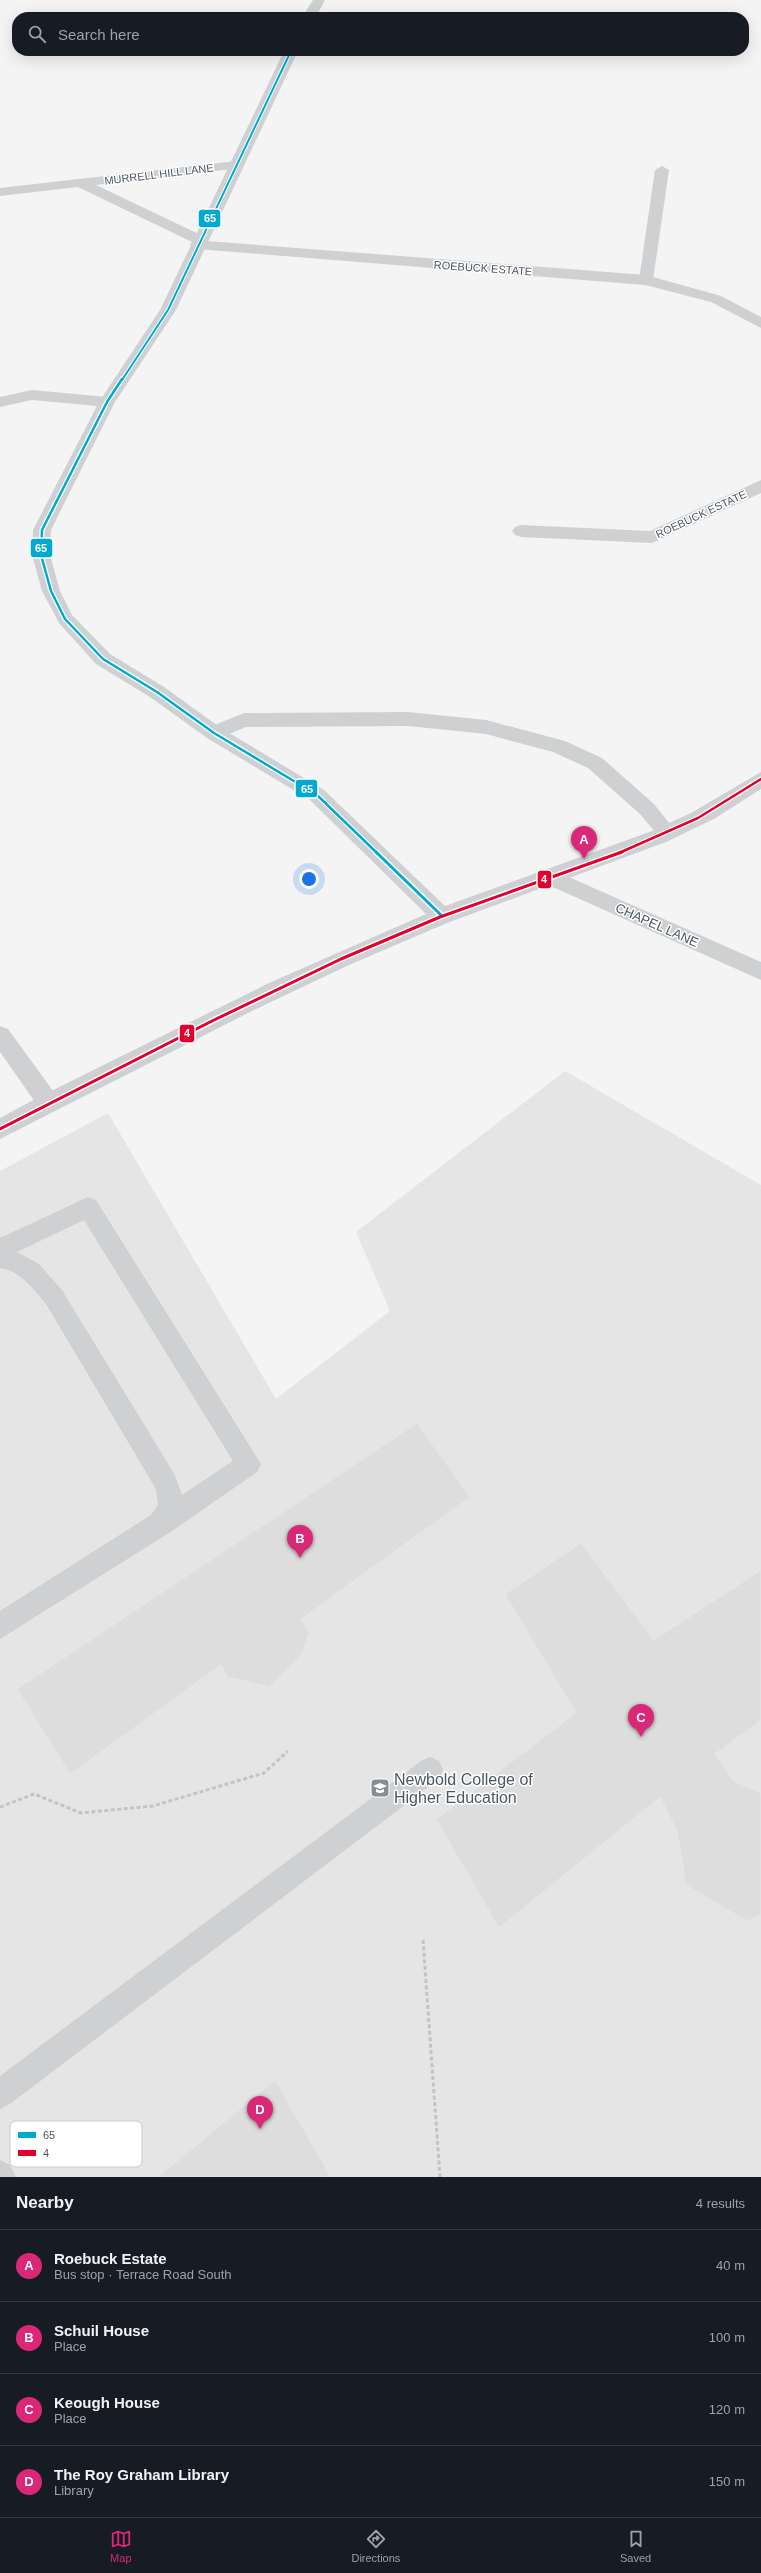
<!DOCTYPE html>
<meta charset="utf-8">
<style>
body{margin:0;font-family:Arial,sans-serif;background:#20242c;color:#f1f3f6}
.you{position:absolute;left:309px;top:879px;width:14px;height:14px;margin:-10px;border:3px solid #fff;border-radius:50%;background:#1a73e8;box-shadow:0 0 0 6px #1a73e833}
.badge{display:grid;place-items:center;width:26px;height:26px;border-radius:50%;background:#db2777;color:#fff;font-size:13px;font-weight:700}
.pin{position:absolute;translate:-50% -33px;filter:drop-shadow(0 1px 2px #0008)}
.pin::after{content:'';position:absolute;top:21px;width:14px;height:12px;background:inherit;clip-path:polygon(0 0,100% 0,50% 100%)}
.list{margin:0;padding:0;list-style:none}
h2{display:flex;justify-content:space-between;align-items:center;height:52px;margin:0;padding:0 16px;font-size:17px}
h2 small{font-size:13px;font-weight:400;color:#9ea1a6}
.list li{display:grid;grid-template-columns:26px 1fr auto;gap:12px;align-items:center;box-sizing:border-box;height:72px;padding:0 16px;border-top:1px solid #363941}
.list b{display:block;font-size:15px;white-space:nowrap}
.list p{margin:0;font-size:13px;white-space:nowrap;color:#9ea1a6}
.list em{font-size:13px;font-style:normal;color:#9ea1a6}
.icon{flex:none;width:22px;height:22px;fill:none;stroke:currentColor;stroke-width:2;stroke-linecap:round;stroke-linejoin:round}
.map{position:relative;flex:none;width:761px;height:2177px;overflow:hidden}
.search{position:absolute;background:#171b24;box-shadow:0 4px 16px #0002;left:12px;right:12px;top:12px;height:44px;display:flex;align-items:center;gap:10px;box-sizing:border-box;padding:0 14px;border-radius:16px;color:#9ea1a6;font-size:15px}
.sheet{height:340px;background:#171b24}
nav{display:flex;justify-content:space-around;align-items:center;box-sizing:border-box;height:56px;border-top:1px solid #363941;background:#171b24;font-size:11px;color:#9ea1a6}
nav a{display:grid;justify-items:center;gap:2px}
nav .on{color:#db2777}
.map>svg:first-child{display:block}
.education{fill:#e6e5e6}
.building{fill:#ddddde;stroke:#e5e6e7}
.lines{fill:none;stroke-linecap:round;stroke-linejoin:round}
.path{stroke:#bcc7c4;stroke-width:3;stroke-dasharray:4 2.5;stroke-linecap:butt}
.lane{fill:#ced0d2;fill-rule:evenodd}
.street{fill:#ced0d2;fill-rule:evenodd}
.secondary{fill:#ced0d4;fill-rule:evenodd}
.bus-1-far2-casing{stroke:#fff;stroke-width:4}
.bus-1-far1-casing{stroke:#fff;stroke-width:5}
.bus-1-casing{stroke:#fff;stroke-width:6}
.bus-2-far1-casing{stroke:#fff;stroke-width:5}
.bus-2-casing{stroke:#fff;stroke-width:6}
.bus-1-far2{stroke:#00a9ce;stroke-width:2}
.bus-1-far1{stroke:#00a9ce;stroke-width:2.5}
.bus-1{stroke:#00a9ce;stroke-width:3}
.bus-2-far1{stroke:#e4002b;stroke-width:2.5}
.bus-2{stroke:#e4002b;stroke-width:3}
.labels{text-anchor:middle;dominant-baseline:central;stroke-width:3;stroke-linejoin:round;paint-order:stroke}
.far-street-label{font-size:11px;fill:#4a5661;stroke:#fff}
.street-label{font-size:13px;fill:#4a5661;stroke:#fff}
.near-poi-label{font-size:16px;fill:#4a5661;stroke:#fff;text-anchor:start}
.key{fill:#fff;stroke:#c9ccd0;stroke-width:1}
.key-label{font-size:11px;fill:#4a5661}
.line-badge{stroke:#fff;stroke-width:1.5}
.badge-label{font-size:11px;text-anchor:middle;font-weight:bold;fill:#fff}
</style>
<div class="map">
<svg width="761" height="2177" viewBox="0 0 761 2177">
<rect width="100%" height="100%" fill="#f4f4f4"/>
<polygon class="education" points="565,1071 761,1185 761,2177 0,2177 0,1171 108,1113 276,1399 390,1311 356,1232"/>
<g class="building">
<polygon points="417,1423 470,1497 301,1619 309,1632 302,1654 269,1687 228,1677 221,1665 70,1774 17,1689"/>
<polygon points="581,1543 654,1640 761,1570 761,1720 715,1754 734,1781 761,1793 761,1915 747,1921 686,1885 677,1831 660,1797 499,1928 436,1819 576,1713 505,1594"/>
<polygon points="275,2080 331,2177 158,2177"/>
</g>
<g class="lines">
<g class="path">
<polyline points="0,1807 34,1794 81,1813 153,1806 264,1773 288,1751"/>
<polyline points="423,1940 440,2177"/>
</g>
<g class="lane">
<polygon points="662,166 669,170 653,280 646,284 639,280 655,170"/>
<path d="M88,1197L96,1200L261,1464L257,1472L169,1533L0,1639V1611L151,1515L158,1505L156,1489L46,1304C33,1289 21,1271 0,1268V1238ZM84,1220L233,1461L182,1495L175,1475L62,1290L39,1264L17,1252Z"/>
<polygon points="430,1757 439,1761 443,1770 439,1779 10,2104 0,2109 0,2076 421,1761"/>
<polygon points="0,2160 10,2165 16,2177 0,2177"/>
</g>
<g class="street">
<polygon points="236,161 241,162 243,165 241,168 96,185 205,237 207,241 646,275 721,296 761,317 761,328 711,302 645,285 197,249 190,245 192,242 78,187 0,196 0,188"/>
<polygon points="32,390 107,397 115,402 107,407 32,400 0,407 0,397"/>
<polygon points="761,480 761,493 652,543 521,537 515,535 512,531 515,527 521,525 650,531"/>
<polygon points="408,712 486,720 565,741 602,758 654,804 677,833 674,838 667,841 660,838 640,814 588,768 553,752 486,734 408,726 246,727 214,740 207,738 204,733 207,728 244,713"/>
<polygon points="553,870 761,962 761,980 546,884 543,878 546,872"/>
<polygon points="0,1026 8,1029 56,1095 59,1102 56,1109 48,1112 40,1109 0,1052"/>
</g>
<g class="secondary">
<polygon points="313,0 325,0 316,17 302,17"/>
<polygon points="284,51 298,51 176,310 115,402 51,530 50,555 60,591 72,615 110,654 164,687 221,728 324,790 445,906 652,831 691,813 761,772 761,789 714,819 666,842 447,923 349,965 252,1011 0,1139 0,1118 37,1098 269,983 426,914 310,800 207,738 150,697 96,664 59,623 42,591 32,555 33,530 99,402 160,310"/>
</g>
<defs>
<polyline id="bus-1-far2" points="122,380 168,310 291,51"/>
<polyline id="bus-1-far1" points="122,379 107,402 42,530 41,555 51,591 65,619 103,659 157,692 214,733 317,795 377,853"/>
<polyline id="bus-1" points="376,852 442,916"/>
<polyline id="bus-2-far1" points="619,853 698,818 761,779"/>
<polyline id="bus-2" points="0,1129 212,1021 341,959 440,917 622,852"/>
</defs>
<use href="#bus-1-far2" class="bus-1-far2-casing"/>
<use href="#bus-1-far1" class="bus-1-far1-casing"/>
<use href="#bus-1" class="bus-1-casing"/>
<use href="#bus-2-far1" class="bus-2-far1-casing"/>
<use href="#bus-2" class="bus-2-casing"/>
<use href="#bus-1-far2" class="bus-1-far2"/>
<use href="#bus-1-far1" class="bus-1-far1"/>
<use href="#bus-1" class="bus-1"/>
<use href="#bus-2-far1" class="bus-2-far1"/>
<use href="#bus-2" class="bus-2"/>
</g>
<defs>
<symbol id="university-square" viewBox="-11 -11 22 22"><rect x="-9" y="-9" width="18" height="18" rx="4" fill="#868d94" stroke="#fff"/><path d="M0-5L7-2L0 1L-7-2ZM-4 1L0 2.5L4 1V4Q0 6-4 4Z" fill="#fff"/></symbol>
</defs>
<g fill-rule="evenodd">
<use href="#university-square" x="369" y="1777" width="22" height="22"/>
</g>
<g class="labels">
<g class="far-street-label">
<text transform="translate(159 174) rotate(-7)">MURRELL HILL LANE</text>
<text transform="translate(483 268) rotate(4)">ROEBUCK ESTATE</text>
<text transform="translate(701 514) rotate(-25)">ROEBUCK ESTATE</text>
</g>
<g class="street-label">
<text transform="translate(657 925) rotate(24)">CHAPEL LANE</text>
</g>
<g class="near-poi-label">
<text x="394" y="1779">Newbold College of<tspan x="394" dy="18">Higher Education</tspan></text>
</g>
</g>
<rect x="10" y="2121" width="132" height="46" rx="6" class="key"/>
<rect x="18" y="2132" width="18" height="6" fill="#00a9ce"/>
<rect x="18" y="2150" width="18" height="6" fill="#e4002b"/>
<g class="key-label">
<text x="43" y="2139">65</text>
<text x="43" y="2157">4</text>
</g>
<g class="line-badge">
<rect x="198" y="209" width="23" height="19" rx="4" fill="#00a9ce"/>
<rect x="30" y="538" width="23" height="20" rx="4" fill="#00a9ce"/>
<rect x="295" y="779" width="23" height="19" rx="4" fill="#00a9ce"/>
<rect x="537" y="870" width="15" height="19" rx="4" fill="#e4002b"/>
<rect x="179" y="1024" width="16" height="19" rx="4" fill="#e4002b"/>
</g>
<g class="badge-label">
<text x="210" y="222">65</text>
<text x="41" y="552">65</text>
<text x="307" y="793">65</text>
<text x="544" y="883">4</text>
<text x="187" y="1037">4</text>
</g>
</svg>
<div class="you"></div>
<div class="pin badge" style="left:584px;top:859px">A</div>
<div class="pin badge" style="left:300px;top:1558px">B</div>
<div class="pin badge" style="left:641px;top:1737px">C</div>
<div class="pin badge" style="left:260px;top:2129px">D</div>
<div class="search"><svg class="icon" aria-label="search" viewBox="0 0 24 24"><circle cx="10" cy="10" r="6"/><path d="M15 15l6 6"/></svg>Search here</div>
</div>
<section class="sheet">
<h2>Nearby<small>4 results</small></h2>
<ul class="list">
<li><span class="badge">A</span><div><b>Roebuck Estate</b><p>Bus stop · Terrace Road South</p></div><em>40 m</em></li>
<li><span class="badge">B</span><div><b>Schuil House</b><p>Place</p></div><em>100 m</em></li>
<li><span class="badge">C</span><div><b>Keough House</b><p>Place</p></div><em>120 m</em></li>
<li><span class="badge">D</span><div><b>The Roy Graham Library</b><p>Library</p></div><em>150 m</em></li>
</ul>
</section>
<nav>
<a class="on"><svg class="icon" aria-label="map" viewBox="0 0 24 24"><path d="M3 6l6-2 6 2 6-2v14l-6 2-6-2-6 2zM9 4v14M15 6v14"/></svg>Map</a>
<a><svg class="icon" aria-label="directions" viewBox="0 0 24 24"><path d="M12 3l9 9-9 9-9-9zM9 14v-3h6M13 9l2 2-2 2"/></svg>Directions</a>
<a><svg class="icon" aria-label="saved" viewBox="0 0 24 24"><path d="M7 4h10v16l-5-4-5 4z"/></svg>Saved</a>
</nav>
